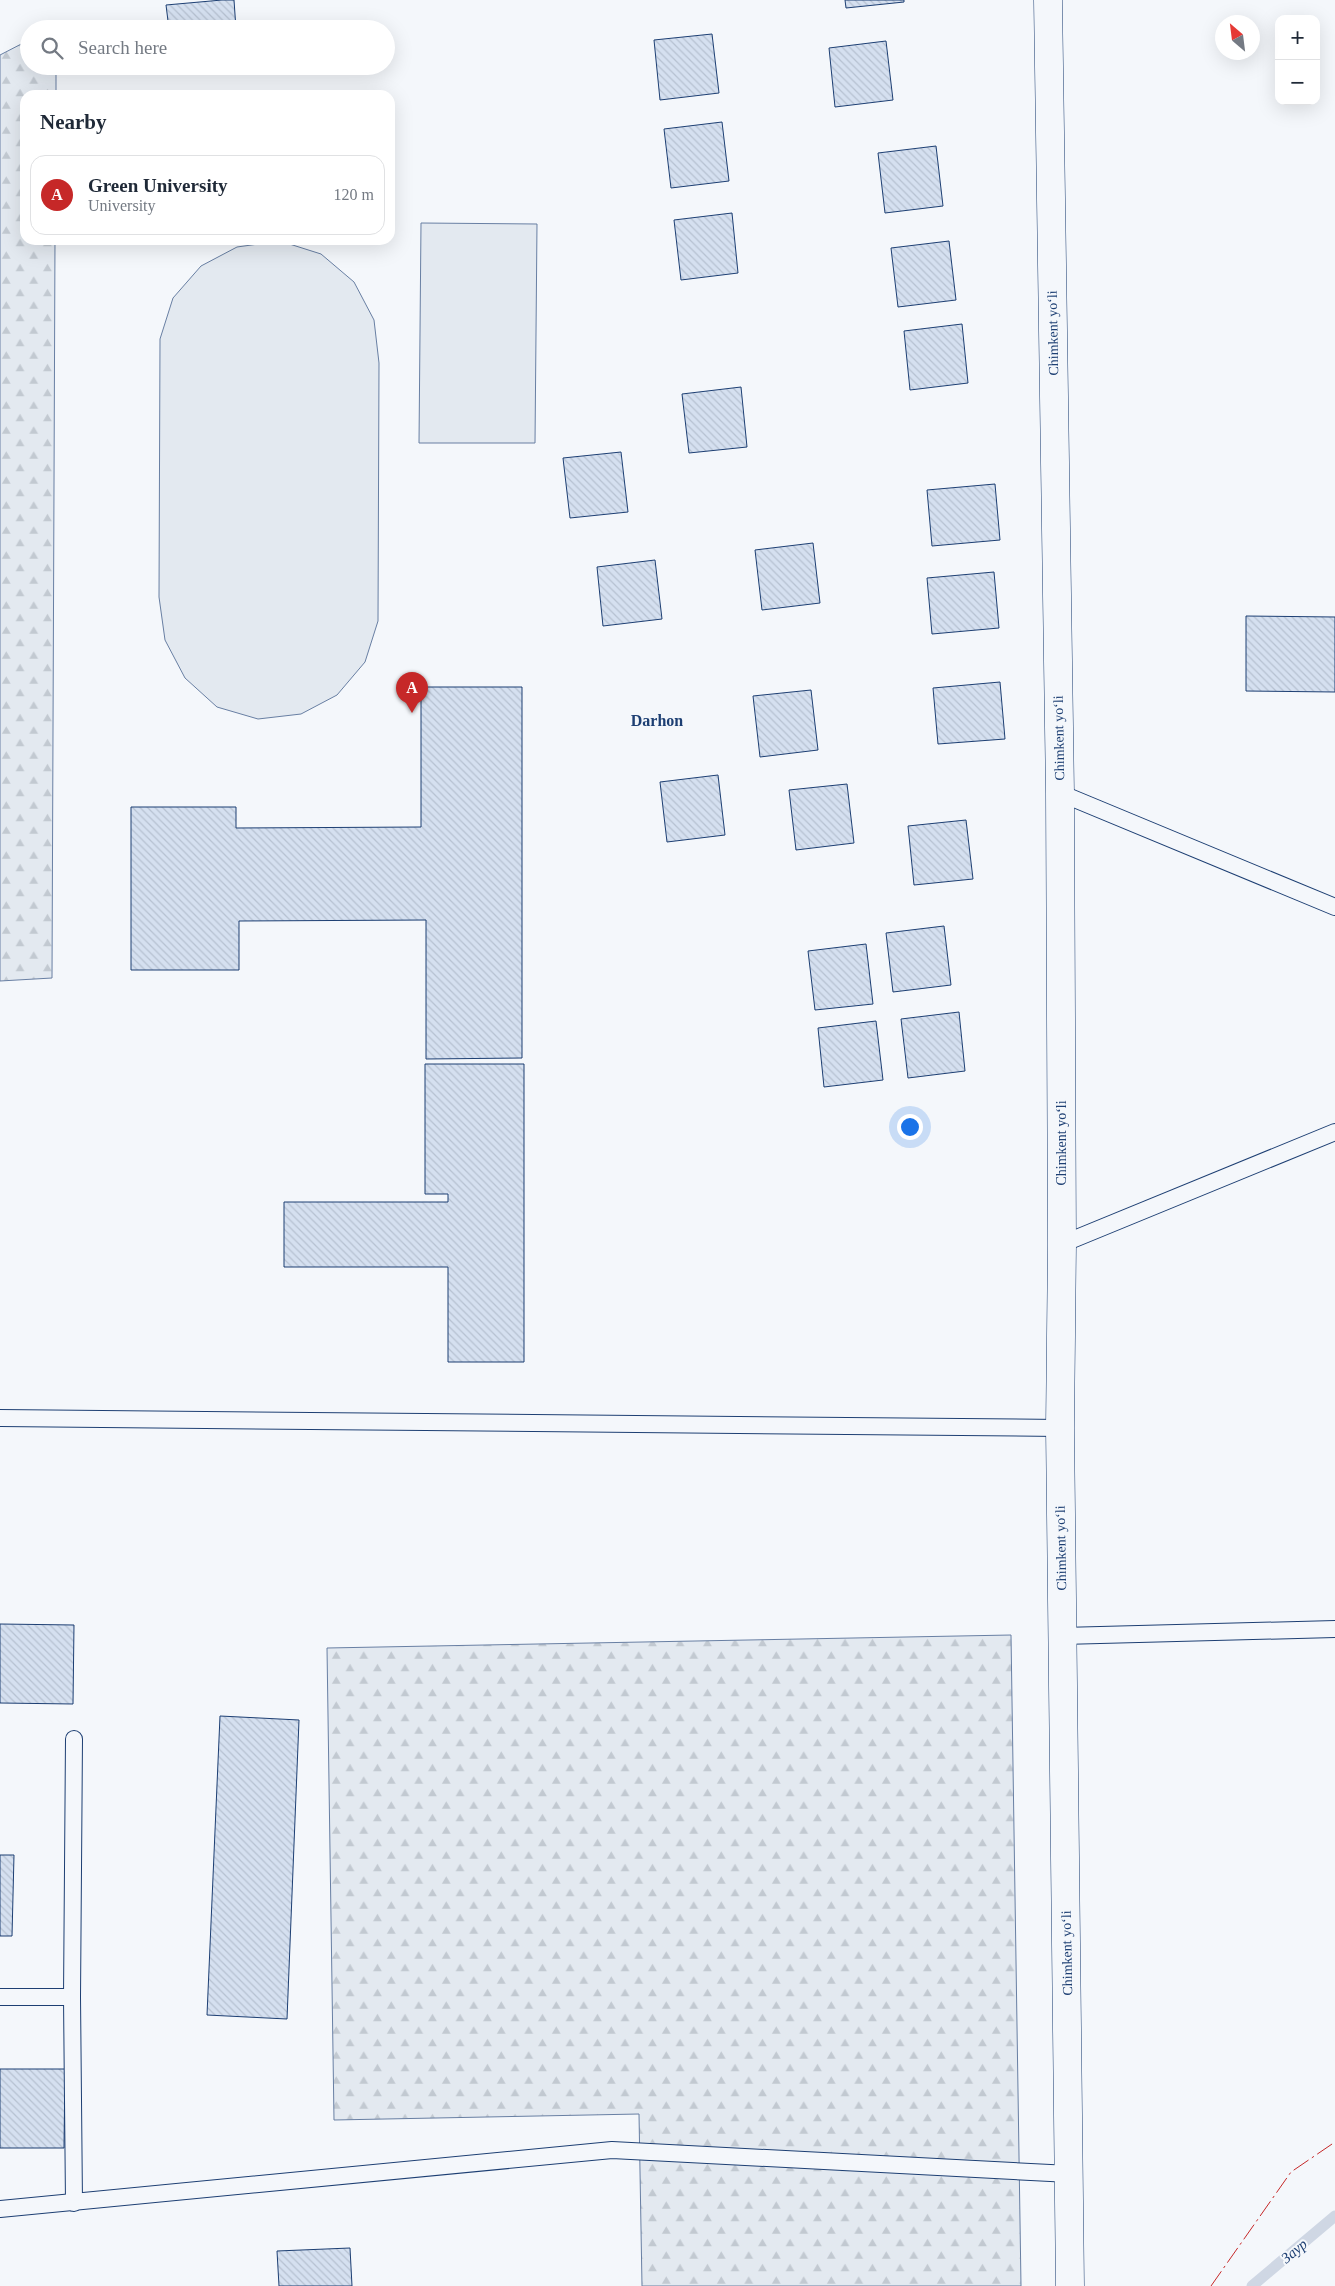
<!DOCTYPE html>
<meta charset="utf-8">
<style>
body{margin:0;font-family:"Times New Roman",serif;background:#f2f2f3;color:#1f2937}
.controls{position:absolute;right:15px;top:15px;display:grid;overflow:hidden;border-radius:10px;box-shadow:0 5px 20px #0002}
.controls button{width:45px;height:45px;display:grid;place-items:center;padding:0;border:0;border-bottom:1px solid #e0e1e3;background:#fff;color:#1f2937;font:25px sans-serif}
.compass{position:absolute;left:1215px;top:15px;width:45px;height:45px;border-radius:50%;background:#fff;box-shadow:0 5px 20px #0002;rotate:332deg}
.you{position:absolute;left:909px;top:1126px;width:18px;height:18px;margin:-12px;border:4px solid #fff;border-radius:50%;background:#1a73e8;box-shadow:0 0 0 8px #1a73e833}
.badge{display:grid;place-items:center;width:32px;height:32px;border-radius:50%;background:#c62828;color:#fff;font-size:16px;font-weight:700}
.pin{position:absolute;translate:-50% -41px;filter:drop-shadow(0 1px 2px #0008)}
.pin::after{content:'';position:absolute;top:26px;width:18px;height:15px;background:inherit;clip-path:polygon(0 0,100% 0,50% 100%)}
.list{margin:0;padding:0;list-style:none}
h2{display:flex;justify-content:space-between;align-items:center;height:65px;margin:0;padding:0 20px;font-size:21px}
h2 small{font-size:16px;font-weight:400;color:#747a83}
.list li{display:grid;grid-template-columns:32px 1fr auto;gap:15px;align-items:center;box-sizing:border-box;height:80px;margin:0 10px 10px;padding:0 10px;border:1px solid #e0e1e3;border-radius:15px}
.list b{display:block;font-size:19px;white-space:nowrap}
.list p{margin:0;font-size:16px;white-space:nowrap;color:#747a83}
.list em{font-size:16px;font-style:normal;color:#747a83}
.icon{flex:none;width:28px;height:28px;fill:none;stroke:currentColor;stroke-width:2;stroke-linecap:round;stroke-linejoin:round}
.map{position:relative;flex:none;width:1335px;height:2286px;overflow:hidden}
.search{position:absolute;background:#fff;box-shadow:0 5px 20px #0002;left:20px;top:20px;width:375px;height:55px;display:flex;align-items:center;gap:12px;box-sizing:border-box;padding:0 18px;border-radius:28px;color:#747a83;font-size:19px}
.panel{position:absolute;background:#fff;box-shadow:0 5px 20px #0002;left:20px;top:90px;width:375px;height:155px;border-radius:15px}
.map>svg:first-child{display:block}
.forest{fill:url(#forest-firs);stroke:#687fa3}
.garden{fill:#e3e9f0;stroke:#687fa3}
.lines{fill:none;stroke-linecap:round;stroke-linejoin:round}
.stream{stroke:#cfd7e4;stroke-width:11}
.building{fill:url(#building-back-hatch);stroke:#1d3f73}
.lane-casing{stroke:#1d3f73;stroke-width:18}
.highway-casing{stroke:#1d3f73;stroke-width:29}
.lane{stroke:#f4f7fb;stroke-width:16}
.highway{stroke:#f4f7fb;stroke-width:28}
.power{stroke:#c62828;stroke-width:1;stroke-dasharray:18 4 2.5 4;stroke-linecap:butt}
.labels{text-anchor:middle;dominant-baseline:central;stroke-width:4;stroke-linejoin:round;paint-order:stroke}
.street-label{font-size:14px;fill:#1d3f73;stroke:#f4f7fb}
.water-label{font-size:15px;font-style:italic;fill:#1d3f73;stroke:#f4f7fb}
.quarter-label{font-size:16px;font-weight:bold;fill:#1d3f73;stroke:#f4f7fb}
</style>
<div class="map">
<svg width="1335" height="2286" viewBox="0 0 1335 2286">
<defs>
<pattern id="forest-firs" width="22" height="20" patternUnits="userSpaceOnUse" patternTransform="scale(1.25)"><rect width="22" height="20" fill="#e3e9f0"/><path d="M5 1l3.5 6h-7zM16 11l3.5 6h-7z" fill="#c2c9d1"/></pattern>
<pattern id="building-back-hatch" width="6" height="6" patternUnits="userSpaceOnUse" patternTransform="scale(1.25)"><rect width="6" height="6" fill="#d5e0f0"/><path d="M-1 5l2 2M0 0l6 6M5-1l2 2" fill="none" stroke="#b6c1d1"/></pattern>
</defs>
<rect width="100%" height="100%" fill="#f4f7fb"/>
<g class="forest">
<polygon points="29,40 29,66 56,66 56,95 25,95 25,240 55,240 52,978 0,981 0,55"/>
<polygon points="1011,1635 1021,2286 642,2286 639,2114 334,2120 327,1648"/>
</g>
<g class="garden">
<polygon points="421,223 537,224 535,443 419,443"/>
<polygon points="280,241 321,254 354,282 374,320 379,363 378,621 365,662 337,695 301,714 258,719 217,707 185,678 165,640 159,597 160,339 173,298 201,266 237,247"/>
</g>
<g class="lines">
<polyline class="stream" points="1252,2286 1335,2216"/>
</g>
<g class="building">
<polygon points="222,0 234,0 236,29 169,29 166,5"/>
<polygon points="845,0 904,0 904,2 846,8"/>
<polygon points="712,34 719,93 660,100 654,40"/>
<polygon points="886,41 893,100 835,107 829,48"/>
<polygon points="722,122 729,181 671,188 664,129"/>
<polygon points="936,146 943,206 885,213 878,153"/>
<polygon points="732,213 738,273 681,280 674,220"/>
<polygon points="949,241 956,300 898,307 891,248"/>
<polygon points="962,324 968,383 910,390 904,331"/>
<polygon points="741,387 747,447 689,453 682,394"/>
<polygon points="621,452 628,512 570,518 563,458"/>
<polygon points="995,484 1000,540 932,546 927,490"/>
<polygon points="813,543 820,603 762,610 755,550"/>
<polygon points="655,560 662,619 603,626 597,567"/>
<polygon points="994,572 999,628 932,634 927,578"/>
<polygon points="1246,616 1335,617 1335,692 1246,691"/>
<polygon points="1000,682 1005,739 938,744 933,688"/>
<polygon points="421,687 522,687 522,1058 426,1059 426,920 239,921 239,970 131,970 131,807 236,807 236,828 421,827"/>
<polygon points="811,690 818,750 760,757 753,696"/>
<polygon points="718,775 725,835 667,842 660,782"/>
<polygon points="847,784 854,843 796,850 789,790"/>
<polygon points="966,820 973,879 914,885 908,826"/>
<polygon points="944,926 951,985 893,992 886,933"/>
<polygon points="866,944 873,1004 815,1010 808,951"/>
<polygon points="959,1012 965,1071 908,1078 901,1019"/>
<polygon points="876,1021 883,1080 824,1087 818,1028"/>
<polygon points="425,1064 524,1064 524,1362 448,1362 448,1267 284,1267 284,1202 448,1202 448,1194 425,1194"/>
<polygon points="0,1624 74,1625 73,1704 0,1703"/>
<polygon points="220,1716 299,1720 287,2019 207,2015"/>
<polygon points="0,1855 14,1855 12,1936 0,1936"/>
<polygon points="0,2069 65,2069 64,2148 0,2148"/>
<polygon points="350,2248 352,2286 279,2286 277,2251"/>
</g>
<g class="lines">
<defs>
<g id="lane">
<polyline points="1060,793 1335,907"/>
<polyline points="1062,1244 1335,1132"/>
<polyline points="0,1418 1060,1428"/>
<polyline points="1062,1636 1335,1629"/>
<polyline points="0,1997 72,1997"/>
<polyline points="74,2203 72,1997 74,1739"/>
<polyline points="0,2209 612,2150 1070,2174"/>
</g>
<polyline id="highway" points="1048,0 1060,793 1062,1244 1060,1428 1070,2286"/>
</defs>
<use href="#lane" class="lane-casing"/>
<use href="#highway" class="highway-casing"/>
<use href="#lane" class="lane"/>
<use href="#highway" class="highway"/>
<polyline class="power" points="1211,2286 1291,2172 1335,2142"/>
</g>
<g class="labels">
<g class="street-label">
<text transform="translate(1053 333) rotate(-91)">Chimkent yo‘li</text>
<text transform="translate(1059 738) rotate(-91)">Chimkent yo‘li</text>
<text transform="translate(1061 1143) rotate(-90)">Chimkent yo‘li</text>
<text transform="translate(1061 1548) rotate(-91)">Chimkent yo‘li</text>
<text transform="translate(1067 1953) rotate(-91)">Chimkent yo‘li</text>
</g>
<g class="water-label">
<text transform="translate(1294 2251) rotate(-40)">Заур</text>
</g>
<g class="quarter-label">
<text x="657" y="720">Darhon</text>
</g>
</g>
</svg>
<div class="controls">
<button>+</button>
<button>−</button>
</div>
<svg class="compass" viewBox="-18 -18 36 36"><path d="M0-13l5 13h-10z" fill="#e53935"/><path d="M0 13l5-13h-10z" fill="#747a83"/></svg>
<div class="you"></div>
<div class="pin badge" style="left:412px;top:713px">A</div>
<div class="search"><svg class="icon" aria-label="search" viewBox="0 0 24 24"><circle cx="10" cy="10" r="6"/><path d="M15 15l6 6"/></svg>Search here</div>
<section class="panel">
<h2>Nearby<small></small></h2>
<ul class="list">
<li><span class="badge">A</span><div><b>Green University</b><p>University</p></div><em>120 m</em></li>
</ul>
</section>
</div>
